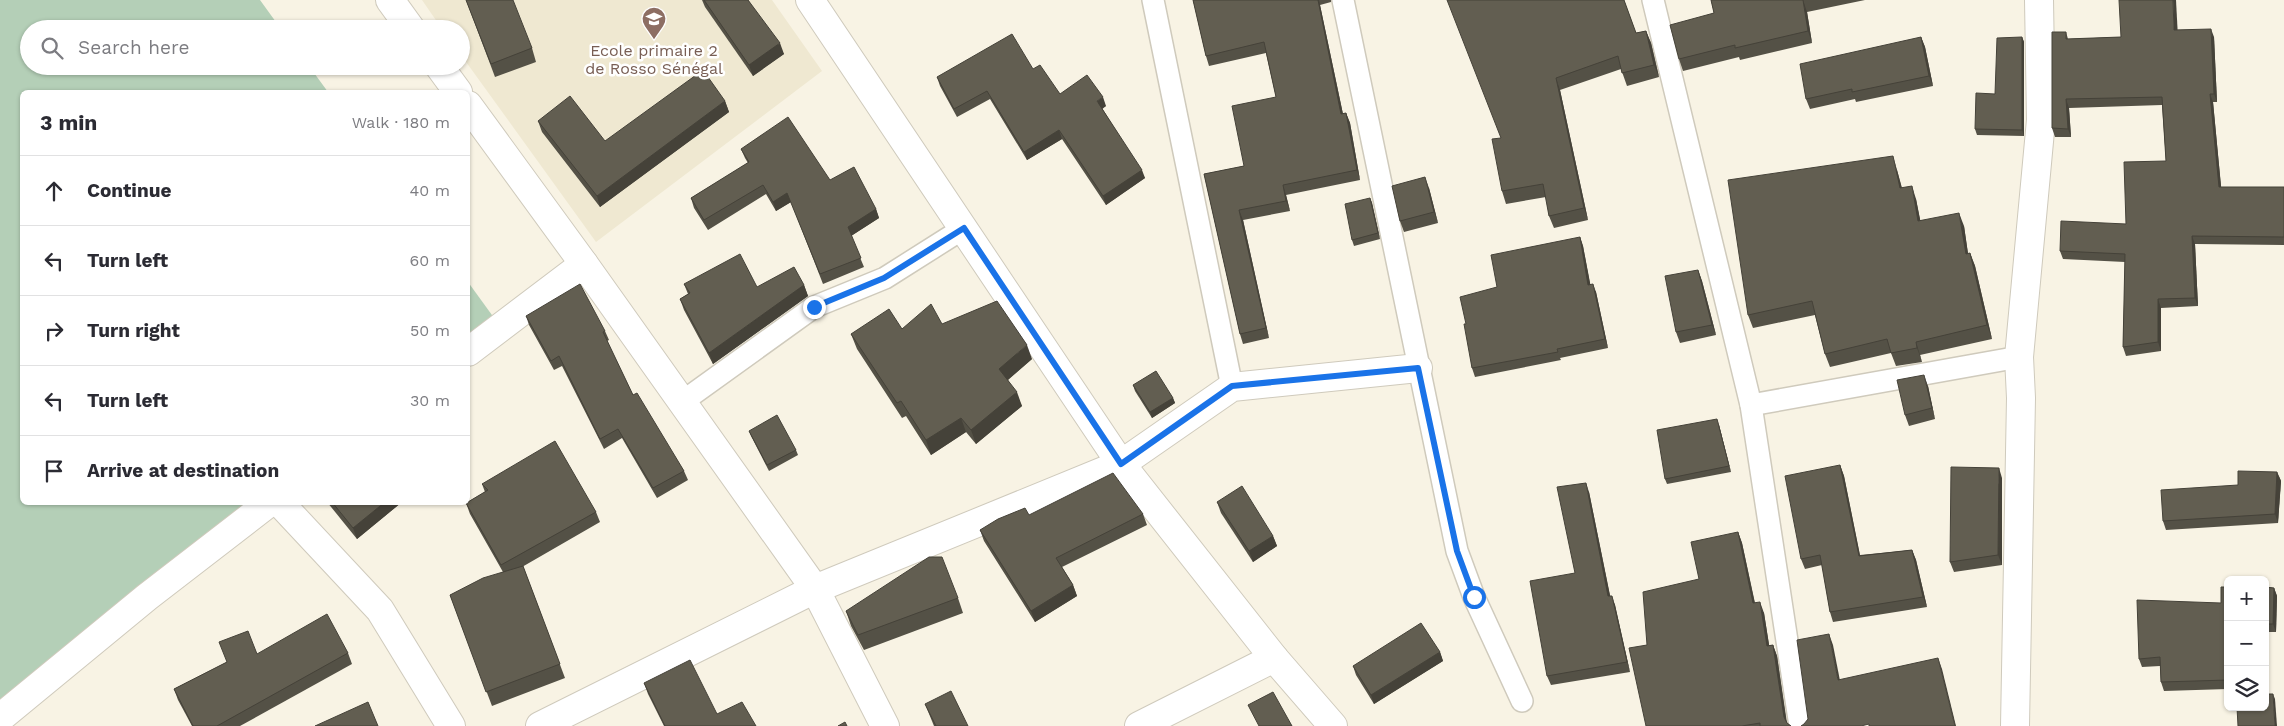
<!DOCTYPE html>
<meta charset="utf-8">
<style>
body{margin:0;font-family:"Work Sans",sans-serif;background:#f2f2f3;color:#2b2b33}
.controls{position:absolute;right:15px;bottom:15px;display:grid;overflow:hidden;border-radius:8px;box-shadow:0 1px 4px #0004}
.controls button{width:45px;height:45px;display:grid;place-items:center;padding:0;border:0;border-bottom:1px solid #e1e1e2;background:#fff;color:#2b2b33;font:25px sans-serif}
.stop{position:absolute;width:15px;height:15px;margin:-11px;border:4px solid #1a73e8;border-radius:50%;background:#fff}
.stop.end{background:#1a73e8;border-color:#fff;box-shadow:0 1px 5px #0008}
.list{margin:0;padding:0;list-style:none}
h2{display:flex;justify-content:space-between;align-items:center;height:65px;margin:0;padding:0 20px;font-size:21px}
h2 small{font-size:16px;font-weight:400;color:#7c7c81}
.list li{display:grid;grid-template-columns:32px 1fr auto;gap:15px;align-items:center;box-sizing:border-box;height:70px;padding:0 20px;border-top:1px solid #e1e1e2}
.list b{display:block;font-size:19px;white-space:nowrap}
.list em{font-size:16px;font-style:normal;color:#7c7c81}
.icon{flex:none;width:28px;height:28px;fill:none;stroke:currentColor;stroke-width:2;stroke-linecap:round;stroke-linejoin:round}
.map{position:relative;flex:none;width:2284px;height:726px;overflow:hidden}
.search{position:absolute;background:#fff;box-shadow:0 1px 4px #0004;left:20px;top:20px;width:450px;height:55px;display:flex;align-items:center;gap:12px;box-sizing:border-box;padding:0 18px;border-radius:28px;color:#7c7c81;font-size:19px}
.panel{position:absolute;background:#fff;box-shadow:0 1px 4px #0004;left:20px;top:90px;width:450px;height:415px;border-radius:8px}
.map>svg:first-child{display:block}
.built{fill:#efe8d1}
.green{fill:#b4cfb7}
.lines{fill:none;stroke-linecap:round;stroke-linejoin:round}
.lane-casing{stroke:#cfcabc;stroke-width:24}
.street-casing{stroke:#cfcabc;stroke-width:30}
.lane{stroke:#fff;stroke-width:21}
.street{stroke:#fff;stroke-width:28}
.wall{fill:#545146}
.shaded-wall{fill:#454239}
.building{fill:#625e51;stroke:#454239}
.route{stroke:#1a73e8;stroke-width:6}
.labels{text-anchor:middle;dominant-baseline:central;stroke-width:5;stroke-linejoin:round;paint-order:stroke}
.education-label{font-size:16px;fill:#785e54;stroke:#fff}
</style>
<div class="map">
<svg width="2284" height="726" viewBox="0 0 2284 726">
<rect width="100%" height="100%" fill="#f8f3e4"/>
<polygon class="built" points="422,0 772,0 822,71 596,242 461,55 461,29 442,29"/>
<g class="green">
<polygon points="0,0 260,0 281,29 29,29 29,66 309,66 328,92 22,92 22,502 267,503 0,712"/>
<polygon points="468,282 497,322 468,346"/>
</g>
<g class="lines">
<defs>
<g id="lane">
<polyline points="1153,0 1232,387"/>
<polyline points="1343,0 1457,551 1474,597 1522,701"/>
<polyline points="1653,0 1751,405 1800,726"/>
<polyline points="682,402 814,307 885,278 964,228"/>
<polyline points="1751,405 2019,357"/>
</g>
<g id="street">
<polyline points="390,0 411,29"/>
<polyline points="810,0 1121,464 1274,658 1333,726"/>
<polyline points="439,66 458,92"/>
<polyline points="468,105 584,264 815,589 885,726"/>
<polyline points="468,352 584,264"/>
<polyline points="279,502 380,610 451,726"/>
<polyline points="0,718 147,597 270,502"/>
<polyline points="540,726 815,589 1121,464 1232,387 1418,368"/>
<polyline points="1139,726 1274,658"/>
<polyline points="2015,726 2021,398 2019,357 2041,120 2039,0"/>
</g>
</defs>
<use href="#lane" class="lane-casing"/>
<use href="#street" class="street-casing"/>
<use href="#lane" class="lane"/>
<use href="#street" class="street"/>
</g>
<g class="wall">
<polygon points="466,0 532,48 536,62 495,77"/>
<polygon points="702,0 748,0 784,54 753,76 705,7"/>
<polygon points="1193,0 1331,0 1331,2 1320,5 1343,114 1346,113 1350,123 1360,180 1286,195 1290,211 1243,220 1269,338 1243,344 1240,334 1204,174 1244,166 1276,97 1266,53 1209,66 1206,56"/>
<polygon points="1624,0 1636,33 1646,31 1651,43 1659,77 1627,86 1621,69 1560,90 1588,220 1554,228 1549,216 1546,197 1506,204 1502,191 1501,138"/>
<polygon points="1711,0 1865,0 1807,12 1812,43 1740,60 1739,57 1683,71 1679,59 1714,13"/>
<polygon points="2177,30 2214,37 2217,102 2213,102 2221,187 2284,187 2284,245 2195,244 2198,306 2161,308 2161,351 2126,356 2123,347 2125,262 2063,259 2060,251 2126,224 2166,161 2162,105 2069,108 2071,137 2055,137 2052,128 2066,32 2068,39 2121,37"/>
<polygon points="1921,37 1925,47 1933,86 1856,102 1855,99 1810,109 1806,99"/>
<polygon points="2022,37 2024,42 2024,136 1977,135 1975,129 1995,94"/>
<polygon points="1033,69 1060,94 1106,106 1102,108 1145,178 1106,205 1062,139 1027,160 990,99 957,117 940,86 937,77"/>
<polygon points="725,101 729,112 600,207 542,132 538,121 605,141"/>
<polygon points="741,149 830,180 876,209 879,218 851,236 864,267 823,284 791,202 776,211 766,194 708,230 694,208 691,198 748,163 745,158"/>
<polygon points="1897,170 1902,188 1916,199 1920,220 1964,226 1968,254 1970,253 1975,266 1992,339 1920,355 1922,362 1896,366 1891,353 1830,367 1825,354 1815,315 1753,328 1748,315"/>
<polygon points="1429,188 1438,223 1404,232 1400,221"/>
<polygon points="1370,198 1372,203 1380,239 1354,246 1352,240"/>
<polygon points="1580,237 1583,246 1590,284 1596,292 1608,348 1560,358 1561,360 1475,377 1472,368 1466,324 1497,287"/>
<polygon points="1698,270 1702,281 1716,335 1680,343 1676,332"/>
<polygon points="684,284 757,287 804,285 808,296 713,364 684,310 680,299 688,294"/>
<polygon points="526,316 605,331 609,340 607,341 633,395 684,471 688,480 657,498 622,438 604,449 562,366 554,370 529,325"/>
<polygon points="942,324 1032,359 1008,380 1022,406 976,444 966,432 931,455 906,416 902,418 857,349 851,334"/>
<polygon points="1133,385 1173,398 1175,403 1152,418 1135,391"/>
<polygon points="1928,386 1935,419 1909,426 1905,415"/>
<polygon points="1719,425 1731,472 1667,484 1665,479"/>
<polygon points="749,431 796,450 798,455 769,471 751,436"/>
<polygon points="1840,465 1844,476 1860,555 1912,550 1916,560 1927,607 1833,622 1830,612 1822,565 1805,569 1801,559"/>
<polygon points="2277,472 2281,481 2278,523 2166,530 2163,521 2238,485"/>
<polygon points="2002,478 2002,565 1954,572 1950,562"/>
<polygon points="482,484 596,512 600,522 522,567 523,566 565,678 492,706 450,595 503,572 470,514 466,503 485,492"/>
<polygon points="1589,492 1610,596 1615,605 1630,672 1551,685 1547,676 1575,573"/>
<polygon points="327,502 402,502 357,539"/>
<polygon points="1217,502 1273,536 1277,546 1253,562 1221,513"/>
<polygon points="1143,514 1147,525 1062,567 1073,585 1077,596 1035,622 984,541 980,530 1029,515"/>
<polygon points="1738,532 1742,543 1755,603 1764,613 1769,645 1773,645 1777,656 1787,723 1791,726 1646,726 1647,645 1699,579"/>
<polygon points="2228,587 2228,689 2164,691 2161,682 2160,666 2142,667 2139,659 2221,603"/>
<polygon points="2265,587 2274,588 2277,596 2276,632 2265,632"/>
<polygon points="958,598 963,613 864,650 851,626 846,611"/>
<polygon points="1440,652 1443,661 1374,704 1356,675 1353,666"/>
<polygon points="348,653 352,664 240,726 192,726 178,700 174,689 227,662 257,654"/>
<polygon points="644,683 717,714 756,726 664,726 648,694"/>
<polygon points="925,704 968,726 934,726"/>
</g>
<g class="shaded-wall">
<polygon points="1318,0 1319,0 1320,5 1345,124 1341,114"/>
<polygon points="1803,0 1807,12 1812,43 1808,31"/>
<polygon points="2173,0 2176,0 2178,38 2174,30"/>
<polygon points="2211,29 2214,37 2217,102 2214,94"/>
<polygon points="1646,31 1651,43 1659,77 1654,65"/>
<polygon points="1921,37 1925,47 1933,86 1929,76"/>
<polygon points="2022,37 2024,42 2024,136 2022,130"/>
<polygon points="780,43 784,54 753,76 749,65"/>
<polygon points="1556,78 1560,90 1588,220 1584,208"/>
<polygon points="2210,94 2213,102 2222,196 2219,187"/>
<polygon points="1103,97 1106,106 1101,110 1097,101"/>
<polygon points="2066,99 2069,108 2071,137 2068,129"/>
<polygon points="725,101 729,112 600,207 597,196"/>
<polygon points="1346,113 1350,123 1360,180 1357,170"/>
<polygon points="1059,130 1062,139 1027,160 1024,152"/>
<polygon points="1893,156 1897,170 1905,201 1900,188"/>
<polygon points="1142,170 1145,178 1106,205 1103,196"/>
<polygon points="1425,177 1429,188 1438,223 1434,212"/>
<polygon points="1283,185 1286,195 1290,211 1286,201"/>
<polygon points="1912,186 1916,199 1923,234 1918,221"/>
<polygon points="787,193 791,202 776,211 773,202"/>
<polygon points="1370,198 1372,203 1380,239 1378,233"/>
<polygon points="876,209 879,218 851,236 848,227"/>
<polygon points="1239,210 1243,220 1269,338 1266,328"/>
<polygon points="1959,213 1964,226 1970,267 1966,254"/>
<polygon points="2192,236 2195,244 2198,306 2195,298"/>
<polygon points="1580,237 1583,246 1592,293 1588,285"/>
<polygon points="1970,253 1975,266 1992,339 1987,325"/>
<polygon points="1698,270 1702,281 1716,335 1712,325"/>
<polygon points="1593,284 1596,292 1608,348 1605,339"/>
<polygon points="804,285 808,296 713,364 709,353"/>
<polygon points="2158,299 2161,308 2161,351 2158,342"/>
<polygon points="1916,342 1920,355 1922,362 1917,348"/>
<polygon points="1027,345 1032,359 1004,383 999,369"/>
<polygon points="1924,375 1928,386 1935,419 1932,408"/>
<polygon points="1017,392 1022,406 976,444 971,430"/>
<polygon points="1173,398 1175,403 1152,418 1150,412"/>
<polygon points="961,418 966,432 931,455 926,440"/>
<polygon points="1717,419 1719,425 1731,472 1729,466"/>
<polygon points="1840,465 1844,476 1862,566 1859,556"/>
<polygon points="1999,468 2002,478 2002,565 1998,555"/>
<polygon points="2277,472 2281,481 2278,523 2275,514"/>
<polygon points="1586,483 1589,492 1612,605 1608,596"/>
<polygon points="385,502 402,502 357,539 353,528"/>
<polygon points="1738,532 1742,543 1757,614 1753,603"/>
<polygon points="1273,536 1277,546 1253,562 1249,551"/>
<polygon points="1912,550 1916,560 1927,607 1923,597"/>
<polygon points="1073,585 1077,596 1035,622 1031,611"/>
<polygon points="2274,588 2277,596 2276,632 2273,624"/>
<polygon points="1612,596 1615,605 1630,672 1627,662"/>
<polygon points="1760,602 1764,613 1771,657 1767,646"/>
<polygon points="1829,634 1833,645 1842,691 1838,680"/>
<polygon points="1773,645 1777,656 1787,726 1784,717"/>
<polygon points="1440,652 1443,661 1374,704 1371,695"/>
<polygon points="1938,658 1942,669 1956,726 1955,726"/>
<polygon points="2273,694 2275,699 2277,726 2275,726"/>
</g>
<g class="building">
<polygon points="466,0 513,0 532,48 491,64"/>
<polygon points="704,0 748,0 780,43 749,65"/>
<polygon points="1193,0 1318,0 1341,114 1346,113 1357,170 1283,185 1286,201 1239,210 1266,328 1240,334 1204,174 1244,166 1232,106 1276,97 1264,42 1206,56"/>
<polygon points="1447,0 1624,0 1636,33 1646,31 1654,65 1622,73 1618,56 1556,78 1584,208 1549,216 1543,184 1502,191 1492,139 1501,138"/>
<polygon points="1711,0 1803,0 1808,31 1735,48 1735,45 1679,59 1670,25 1714,13"/>
<polygon points="2119,0 2173,0 2174,30 2211,29 2214,94 2210,94 2219,187 2284,187 2284,237 2192,236 2195,298 2158,299 2158,342 2123,347 2125,254 2060,251 2061,221 2126,224 2124,162 2166,161 2162,97 2066,99 2068,129 2052,128 2052,32 2066,32 2066,39 2121,37"/>
<polygon points="1012,34 1033,69 1040,65 1060,94 1087,75 1103,97 1097,101 1142,170 1103,196 1059,130 1024,152 987,91 954,109 937,77"/>
<polygon points="1921,37 1929,76 1852,92 1852,89 1806,99 1800,64"/>
<polygon points="2022,37 2022,130 1975,129 1976,93 1995,94 1997,38"/>
<polygon points="703,70 725,101 597,196 538,121 570,96 605,141"/>
<polygon points="788,117 830,180 854,167 876,209 848,227 861,258 820,274 787,193 773,202 763,185 704,220 691,198 749,162 741,149"/>
<polygon points="1893,156 1900,188 1912,186 1918,221 1959,213 1966,254 1970,253 1987,325 1916,342 1917,348 1891,353 1887,339 1825,354 1812,301 1748,315 1728,180"/>
<polygon points="1425,177 1434,212 1400,221 1392,186"/>
<polygon points="1370,198 1378,233 1352,240 1345,204"/>
<polygon points="1580,237 1588,285 1593,284 1605,339 1557,349 1558,352 1472,368 1464,324 1466,324 1460,297 1497,287 1491,255"/>
<polygon points="740,254 757,287 794,267 804,285 709,353 680,299 690,293 684,284"/>
<polygon points="1698,270 1712,325 1676,332 1665,276"/>
<polygon points="580,284 605,331 603,332 633,395 637,393 684,471 653,488 618,429 600,439 559,356 551,361 526,316"/>
<polygon points="997,301 1027,345 999,369 1017,392 971,430 961,418 926,440 901,401 897,403 851,334 889,309 902,329 931,304 942,324"/>
<polygon points="1156,371 1173,398 1150,412 1133,385"/>
<polygon points="1924,375 1932,408 1905,415 1897,380"/>
<polygon points="777,415 796,450 767,465 749,431"/>
<polygon points="1717,419 1729,466 1665,479 1657,430"/>
<polygon points="555,441 596,512 501,565 466,503 468,502 488,490 482,484"/>
<polygon points="1840,465 1859,556 1912,550 1923,597 1830,612 1820,555 1801,559 1785,476"/>
<polygon points="1951,467 1999,468 1998,555 1950,562"/>
<polygon points="2238,471 2277,472 2275,514 2163,521 2161,490 2238,485"/>
<polygon points="1113,473 1143,514 1056,558 1073,585 1031,611 980,530 998,519 1025,508 1029,515"/>
<polygon points="1586,483 1608,596 1612,596 1627,662 1547,676 1530,581 1575,573 1557,487"/>
<polygon points="1242,486 1273,536 1249,551 1217,502"/>
<polygon points="332,502 385,502 353,528"/>
<polygon points="1738,532 1753,603 1760,602 1767,646 1773,645 1784,717 1787,723 1791,726 1760,726 1760,723 1742,726 1646,726 1629,648 1647,645 1643,592 1699,579 1691,542"/>
<polygon points="929,557 942,557 958,598 858,635 846,611"/>
<polygon points="523,566 560,664 486,692 450,595 483,578"/>
<polygon points="2221,587 2228,587 2228,680 2161,682 2160,657 2139,659 2137,600 2221,603"/>
<polygon points="2265,587 2274,588 2273,624 2265,624"/>
<polygon points="327,614 348,653 217,726 193,726 174,689 227,662 219,642 248,631 257,654"/>
<polygon points="1421,623 1440,652 1371,695 1353,666"/>
<polygon points="1829,634 1838,680 1938,658 1955,726 1869,726 1869,724 1861,726 1801,726 1804,724 1808,719 1797,640"/>
<polygon points="690,660 717,714 742,702 756,726 665,726 644,683"/>
<polygon points="951,691 968,726 936,726 925,704"/>
<polygon points="1273,692 1292,726 1259,726 1248,705"/>
<polygon points="2265,694 2273,694 2275,726 2238,726 2237,707 2265,707"/>
<polygon points="368,702 378,726 315,726"/>
<polygon points="845,722 847,726 838,726"/>
</g>
<g class="lines">
<polyline class="route" points="814,307 884,278 964,228 1121,464 1232,386 1418,368 1457,551 1474,597"/>
</g>
<defs>
<symbol id="school-pin" viewBox="-11 -11 22 30"><path d="M0 17L-7.5 6A9.5 9.5 0 1 1 7.5 6Z" fill="#8d6e63" stroke="#fff"/><path d="M0-5L7-2L0 1L-7-2ZM-4 1L0 2.5L4 1V4Q0 6-4 4Z" fill="#fff"/></symbol>
</defs>
<g fill-rule="evenodd">
<use href="#school-pin" x="640" y="5" width="28" height="38"/>
</g>
<g class="labels">
<g class="education-label">
<text x="654" y="50">Ecole primaire 2<tspan x="654" dy="18">de Rosso Sénégal</tspan></text>
</g>
</g>
</svg>
<div class="controls">
<button>+</button>
<button>−</button>
<button><svg class="icon" aria-label="layers" viewBox="0 0 24 24"><path d="M12 4l9 5-9 5-9-5zM3 14l9 5 9-5"/></svg></button>
</div>
<div class="stop" style="left:1474px;top:597px"></div>
<div class="stop end" style="left:814px;top:307px"></div>
<div class="search"><svg class="icon" aria-label="search" viewBox="0 0 24 24"><circle cx="10" cy="10" r="6"/><path d="M15 15l6 6"/></svg>Search here</div>
<section class="panel">
<h2>3 min<small>Walk · 180 m</small></h2>
<ul class="list">
<li><svg class="icon" aria-label="ahead" viewBox="0 0 24 24"><path d="M12 20V5M6 11l6-6 6 6"/></svg><div><b>Continue</b></div><em>40 m</em></li>
<li><svg class="icon" aria-label="left" viewBox="0 0 24 24"><path d="M17 20v-9H6M10 6l-5 5 5 5"/></svg><div><b>Turn left</b></div><em>60 m</em></li>
<li><svg class="icon" aria-label="right" viewBox="0 0 24 24"><path d="M7 20v-9h11M14 6l5 5-5 5"/></svg><div><b>Turn right</b></div><em>50 m</em></li>
<li><svg class="icon" aria-label="left" viewBox="0 0 24 24"><path d="M17 20v-9H6M10 6l-5 5 5 5"/></svg><div><b>Turn left</b></div><em>30 m</em></li>
<li><svg class="icon" aria-label="arrive" viewBox="0 0 24 24"><path d="M6 21V4h12l-3 4 3 4H6"/></svg><div><b>Arrive at destination</b></div></li>
</ul>
</section>
</div>
